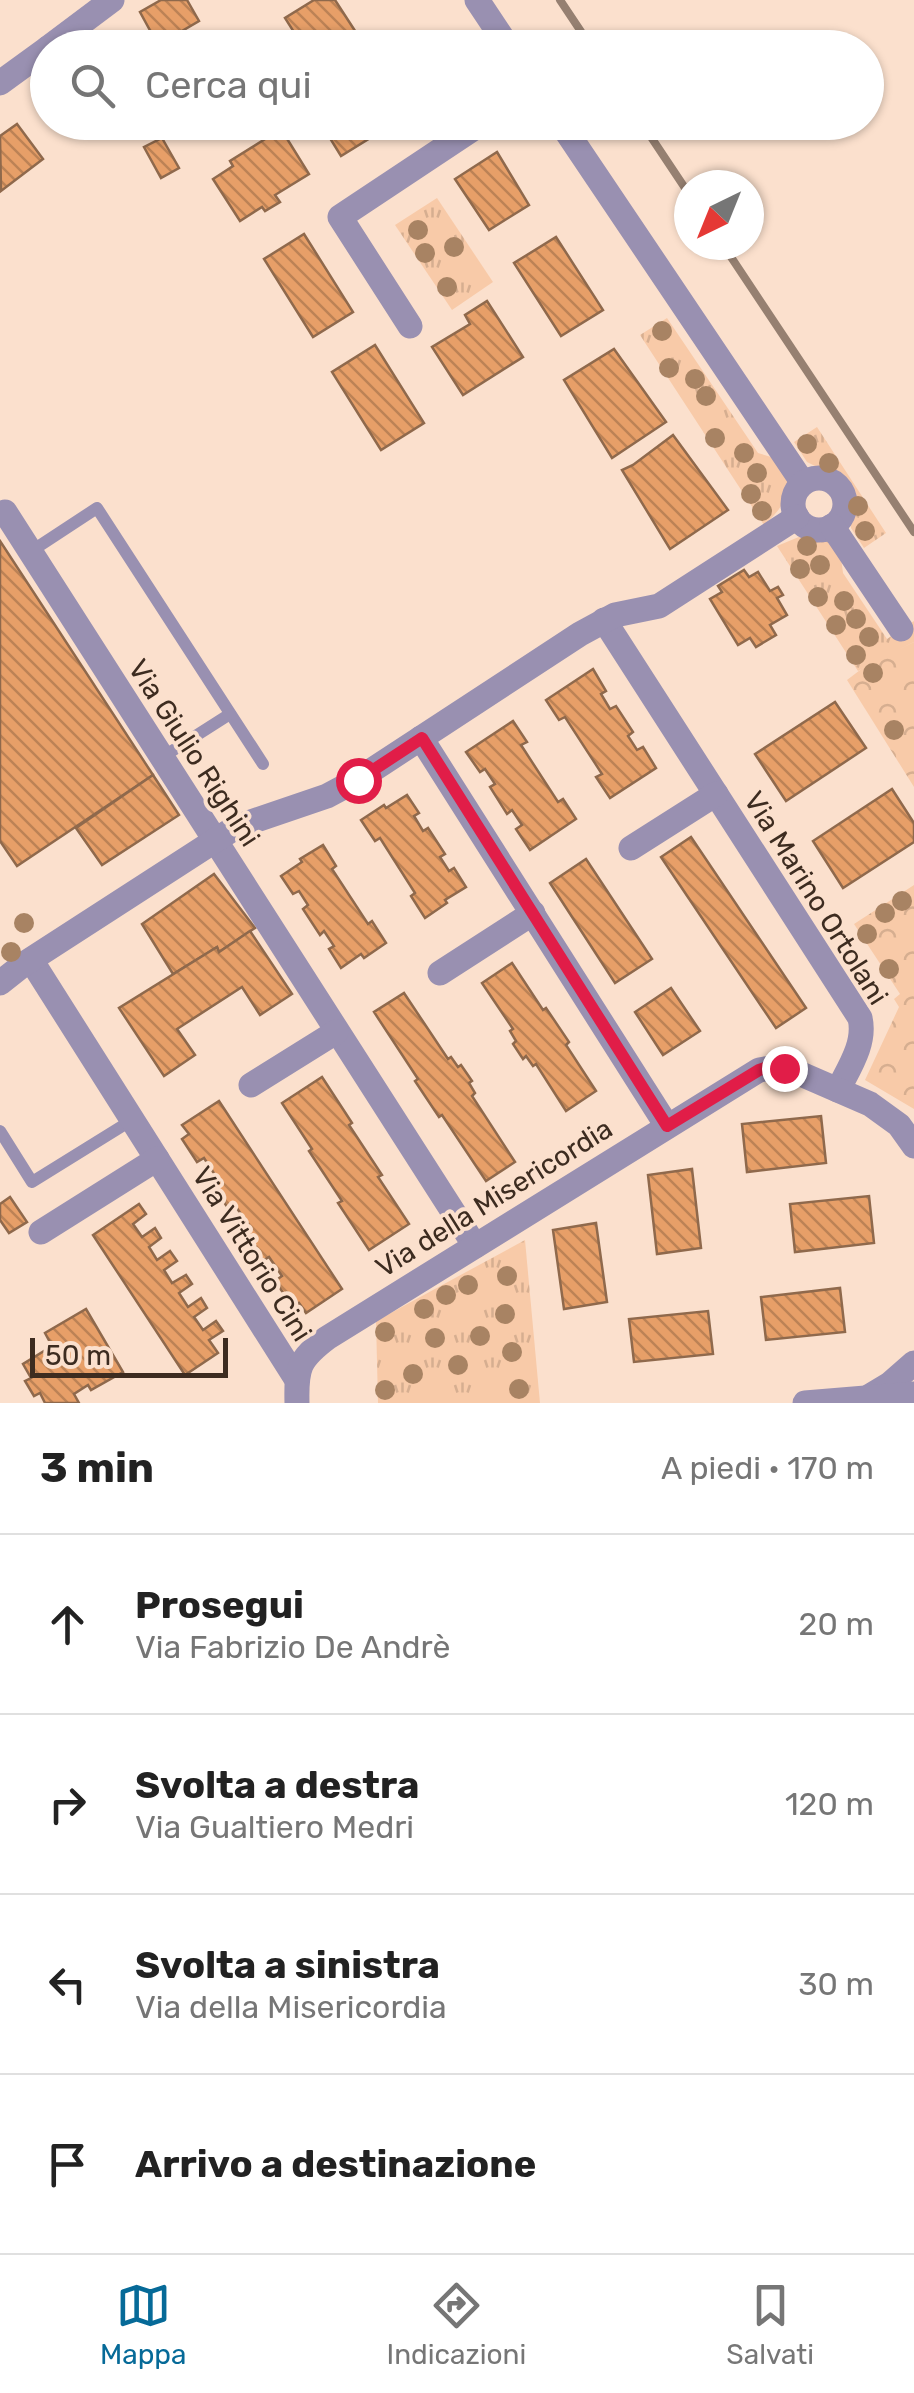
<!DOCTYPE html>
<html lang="it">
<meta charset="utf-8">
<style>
body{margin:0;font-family:Rubik,sans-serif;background:#f2f2f2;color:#222}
.compass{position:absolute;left:674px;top:170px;width:90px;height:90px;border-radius:50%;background:#fff;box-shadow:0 2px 8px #0004;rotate:223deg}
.scale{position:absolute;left:30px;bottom:25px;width:198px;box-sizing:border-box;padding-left:10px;border:5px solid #3d2c20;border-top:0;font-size:28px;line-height:35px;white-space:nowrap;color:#3d2c20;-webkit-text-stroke:8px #fbe0cd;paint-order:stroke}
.stop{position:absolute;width:30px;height:30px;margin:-22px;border:8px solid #e11d48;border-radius:50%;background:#fff}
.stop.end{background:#e11d48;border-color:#fff;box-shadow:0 2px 10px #0008}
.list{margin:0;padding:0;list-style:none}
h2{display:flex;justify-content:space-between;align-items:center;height:130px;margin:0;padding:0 40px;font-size:42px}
h2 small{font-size:32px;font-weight:400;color:#767676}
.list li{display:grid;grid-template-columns:65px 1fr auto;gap:30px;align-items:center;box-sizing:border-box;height:180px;padding:0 40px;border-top:2px solid #e0e0e0}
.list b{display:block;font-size:38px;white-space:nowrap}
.list p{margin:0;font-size:32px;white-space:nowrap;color:#767676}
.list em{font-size:32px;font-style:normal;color:#767676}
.icon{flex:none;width:55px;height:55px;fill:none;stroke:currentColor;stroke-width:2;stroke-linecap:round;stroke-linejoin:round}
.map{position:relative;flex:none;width:914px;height:1403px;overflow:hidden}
.search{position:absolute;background:#fff;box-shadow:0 2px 8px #0004;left:30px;right:30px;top:30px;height:110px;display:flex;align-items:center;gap:25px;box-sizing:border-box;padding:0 35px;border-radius:55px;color:#767676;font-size:38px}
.sheet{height:850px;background:#fff}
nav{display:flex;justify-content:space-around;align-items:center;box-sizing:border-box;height:140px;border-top:2px solid #e0e0e0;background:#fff;font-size:28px;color:#767676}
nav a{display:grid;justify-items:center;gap:5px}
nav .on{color:#066a98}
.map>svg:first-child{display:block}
.grass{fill:url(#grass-tufts)}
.park{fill:url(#park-crowns)}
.building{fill:url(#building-back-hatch);stroke:#8f694c;stroke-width:2.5}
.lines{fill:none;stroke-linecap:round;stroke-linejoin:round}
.service{stroke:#9990b1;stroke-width:12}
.minor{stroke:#9990b1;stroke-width:25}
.rail{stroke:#968071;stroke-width:8}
.tree{fill:#a88363}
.route{stroke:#e11d48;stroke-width:12}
.labels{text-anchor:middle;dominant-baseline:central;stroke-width:8;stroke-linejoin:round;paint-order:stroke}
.street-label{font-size:28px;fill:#3d2c20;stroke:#fbe0cd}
</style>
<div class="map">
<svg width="914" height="1403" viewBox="0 0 914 1403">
<defs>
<pattern id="grass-tufts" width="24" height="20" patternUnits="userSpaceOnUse" patternTransform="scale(2.5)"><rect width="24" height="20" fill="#f8caa8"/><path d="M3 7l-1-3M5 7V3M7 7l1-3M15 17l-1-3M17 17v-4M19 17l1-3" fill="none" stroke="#d6ae90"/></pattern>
<pattern id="park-crowns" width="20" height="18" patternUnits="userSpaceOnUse" patternTransform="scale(2.5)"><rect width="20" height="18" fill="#f8caa8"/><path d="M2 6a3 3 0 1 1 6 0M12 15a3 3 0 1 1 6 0" fill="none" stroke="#d6ae90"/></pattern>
<pattern id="building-back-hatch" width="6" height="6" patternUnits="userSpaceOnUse" patternTransform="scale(2.5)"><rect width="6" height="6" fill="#e79f68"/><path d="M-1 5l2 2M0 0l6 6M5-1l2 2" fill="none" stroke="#bc8255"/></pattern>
</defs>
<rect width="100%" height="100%" fill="#fbe0cd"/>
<g class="grass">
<polygon points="437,198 493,282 452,310 395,225"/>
<path d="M667,318L758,453L771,457L788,475C790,499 780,510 764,525L640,335Z"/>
<polygon points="817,427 886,533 864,548 851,528 851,510 847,488 839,478 807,462 794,442"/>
<path d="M806,534C822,533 829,540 840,550L843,573L887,639L914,621V642L858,671L777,546Z"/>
<polygon points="525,1240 540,1403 378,1403 376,1321"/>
</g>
<g class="park">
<polygon points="914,642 914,787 847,680 868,664"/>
<polygon points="914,885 914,1109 865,1080 899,1007 894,999 900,994 854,924"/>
</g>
<g class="building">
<polygon points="161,0 187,0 199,21 158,45 140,12"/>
<polygon points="314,0 335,0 359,37 343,48 304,48 285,18"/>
<polygon points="320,122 378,122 383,130 341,156"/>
<polygon points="17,124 43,159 1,191 0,136"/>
<polygon points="281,129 309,174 275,195 280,202 265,211 262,207 240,221 213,179 233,166 230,161"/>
<polygon points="162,138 179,168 161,178 144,147"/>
<polygon points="497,152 529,205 489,230 455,179"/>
<polygon points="304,234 353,312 313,337 264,259"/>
<polygon points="556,237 603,310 561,336 514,263"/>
<polygon points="487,301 523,357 463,395 432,347 470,324 465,315"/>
<polygon points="375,345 424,423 381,450 332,372"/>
<polygon points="614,349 666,422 612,458 564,380"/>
<polygon points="673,435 728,510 670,549 622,470 633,465"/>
<polygon points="0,541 153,775 17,866 0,841"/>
<polygon points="744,570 749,577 758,572 770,591 778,587 783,595 777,598 787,615 770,625 776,635 756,647 750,638 738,645 710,599 722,592 718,586"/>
<polygon points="593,669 606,691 601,694 610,709 616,706 633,732 628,736 637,750 643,747 656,768 610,798 596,777 602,774 565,717 559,720 546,700"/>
<polygon points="835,702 866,748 786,801 755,754"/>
<polygon points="513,721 527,742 521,745 558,802 563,799 576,819 530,850 516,829 522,825 512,810 507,814 490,787 495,784 485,769 480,772 466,752"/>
<polygon points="153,775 179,815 102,865 76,828"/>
<polygon points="892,789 914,823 914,842 843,888 813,841"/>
<polygon points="407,795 419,813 414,816 423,831 428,828 445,854 440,857 449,871 454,868 466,887 445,900 447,903 425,918 411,896 415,893 380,838 375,841 361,820 384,805 386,808"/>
<polygon points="691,837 806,1008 776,1028 661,857"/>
<polygon points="323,845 336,866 332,869 368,924 372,921 386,943 364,958 361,954 341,968 329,949 334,946 324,931 320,935 303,909 308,905 299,891 293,894 281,876 302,862 300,859"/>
<polygon points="586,859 652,959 615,983 550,883"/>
<polygon points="214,874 255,928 219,952 217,947 173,974 142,924"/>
<polygon points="250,931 292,994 260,1015 242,987 177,1029 195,1055 164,1076 119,1008 217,947 219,952"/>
<polygon points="512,963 543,1010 546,1008 569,1042 566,1045 596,1091 566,1111 536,1064 533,1066 526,1056 523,1059 513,1044 516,1041 510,1031 513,1029 482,983"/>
<polygon points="671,988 700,1031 663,1055 635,1012"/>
<polygon points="404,993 448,1059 451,1057 458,1067 461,1065 472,1081 469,1083 475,1093 472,1096 515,1162 486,1181 442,1115 439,1117 415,1081 418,1079 374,1012"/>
<polygon points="322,1077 352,1123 349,1125 382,1175 378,1177 409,1224 369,1250 338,1203 342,1201 309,1151 312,1149 282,1103"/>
<polygon points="219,1101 342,1289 306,1313 299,1303 293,1307 275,1281 282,1276 269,1257 262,1261 243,1232 250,1227 234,1204 228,1208 212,1185 219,1181 204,1158 197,1162 182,1139 189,1134 182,1125"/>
<polygon points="821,1116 826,1163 747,1172 742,1124"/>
<polygon points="692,1169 701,1248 657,1254 648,1175"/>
<polygon points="869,1196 874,1243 795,1252 790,1204"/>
<polygon points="10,1197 27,1222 9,1233 0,1220 0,1204"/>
<polygon points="139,1204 146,1214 133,1224 142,1237 155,1228 161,1238 149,1247 157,1260 170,1251 177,1261 164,1270 172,1283 186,1275 192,1284 179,1293 188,1307 201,1298 207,1308 194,1317 203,1330 216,1321 223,1331 209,1340 218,1353 185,1375 93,1235"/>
<polygon points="596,1223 607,1302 564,1309 553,1230"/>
<polygon points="840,1288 845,1332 766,1340 761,1297"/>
<polygon points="86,1309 123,1372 91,1390 88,1385 74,1394 79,1403 45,1403 40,1393 34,1396 25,1381 31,1378 23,1364 52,1346 45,1333"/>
<polygon points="708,1311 713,1354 634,1362 629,1319"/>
</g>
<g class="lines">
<g class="service">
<polyline points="30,552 97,508 263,764"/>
<polyline points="161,758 230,714"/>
<polyline points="0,1131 32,1182 132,1120"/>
</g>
<g class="minor">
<polyline points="477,0 509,48"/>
<polyline points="48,48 112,0"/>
<polyline points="0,83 48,48"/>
<polyline points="560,122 803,483"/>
<polyline points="410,326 340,217 483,122"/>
<circle cx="819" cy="504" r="26"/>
<polyline points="0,515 5,512 475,1246"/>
<polyline points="832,526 901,629"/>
<path d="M604,620L860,1018C866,1043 849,1068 838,1090"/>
<polyline points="421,738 667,1126"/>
<polyline points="631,848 716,794"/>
<polyline points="31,960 297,1380"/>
<polyline points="440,973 533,913"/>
<polyline points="0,983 24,964 236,827 327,796 357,780 580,634 615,615 659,606 797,517"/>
<polyline points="251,1085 336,1032"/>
<polyline points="41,1232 157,1159"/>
<polyline points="870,1396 890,1384 914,1363"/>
<path d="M297,1403C296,1368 299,1359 327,1338L759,1070L777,1067L794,1071L870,1104L899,1125L914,1146"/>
<polyline points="805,1403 914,1394"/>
</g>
<g class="rail">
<polyline points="560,0 592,48"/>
<polyline points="641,122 689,194"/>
<polyline points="723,245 914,532"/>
</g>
</g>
<g class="tree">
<circle cx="418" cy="230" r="10"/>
<circle cx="454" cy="247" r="10"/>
<circle cx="425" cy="253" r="10"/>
<circle cx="447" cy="287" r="10"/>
<circle cx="662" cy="331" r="10"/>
<circle cx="669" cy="368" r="10"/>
<circle cx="695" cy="379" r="10"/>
<circle cx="706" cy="396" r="10"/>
<circle cx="715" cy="438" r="10"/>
<circle cx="807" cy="444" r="10"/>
<circle cx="744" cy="453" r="10"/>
<circle cx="829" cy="463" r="10"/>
<circle cx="757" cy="473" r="10"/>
<circle cx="751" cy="494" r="10"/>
<circle cx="858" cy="506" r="10"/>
<circle cx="762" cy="511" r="10"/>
<circle cx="865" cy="531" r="10"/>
<circle cx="807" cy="546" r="10"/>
<circle cx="820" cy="565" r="10"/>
<circle cx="800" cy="569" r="10"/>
<circle cx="818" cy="597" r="10"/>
<circle cx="844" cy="601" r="10"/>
<circle cx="856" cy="619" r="10"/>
<circle cx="836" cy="625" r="10"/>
<circle cx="869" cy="637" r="10"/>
<circle cx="856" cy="655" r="10"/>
<circle cx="873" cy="673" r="10"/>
<circle cx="894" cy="730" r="10"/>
<circle cx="902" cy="901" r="10"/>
<circle cx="885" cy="913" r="10"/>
<circle cx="24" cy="923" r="10"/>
<circle cx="867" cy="934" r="10"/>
<circle cx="11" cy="952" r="10"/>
<circle cx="889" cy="969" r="10"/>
<circle cx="507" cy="1276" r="10"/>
<circle cx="468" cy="1285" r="10"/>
<circle cx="446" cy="1295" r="10"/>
<circle cx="424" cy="1309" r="10"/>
<circle cx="505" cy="1314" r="10"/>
<circle cx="385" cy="1332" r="10"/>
<circle cx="480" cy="1336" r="10"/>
<circle cx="435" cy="1338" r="10"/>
<circle cx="512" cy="1352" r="10"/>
<circle cx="458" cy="1365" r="10"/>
<circle cx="413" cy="1374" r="10"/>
<circle cx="519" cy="1389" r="10"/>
<circle cx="385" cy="1390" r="10"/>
</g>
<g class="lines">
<polyline class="route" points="358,780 422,738 667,1126 759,1070 768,1067 784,1068"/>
</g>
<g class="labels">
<g class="street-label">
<text transform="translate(194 753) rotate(57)">Via Giulio Righini</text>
<text transform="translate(816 898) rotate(58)">Via Marino Ortolani</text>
<text transform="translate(494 1198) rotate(-32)">Via della Misericordia</text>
<text transform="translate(252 1254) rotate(58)">Via Vittorio Cini</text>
</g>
</g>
</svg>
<svg class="compass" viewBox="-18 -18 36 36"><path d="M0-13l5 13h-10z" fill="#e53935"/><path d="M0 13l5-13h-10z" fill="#767676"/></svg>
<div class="scale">50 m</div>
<div class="stop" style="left:358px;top:780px"></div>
<div class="stop end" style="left:784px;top:1068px"></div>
<div class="search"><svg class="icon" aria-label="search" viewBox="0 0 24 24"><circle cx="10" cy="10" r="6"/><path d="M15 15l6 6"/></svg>Cerca qui</div>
</div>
<section class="sheet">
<h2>3 min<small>A piedi · 170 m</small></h2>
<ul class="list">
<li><svg class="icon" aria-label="ahead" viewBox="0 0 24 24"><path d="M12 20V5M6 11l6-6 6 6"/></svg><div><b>Prosegui</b><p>Via Fabrizio De Andrè</p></div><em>20 m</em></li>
<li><svg class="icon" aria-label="right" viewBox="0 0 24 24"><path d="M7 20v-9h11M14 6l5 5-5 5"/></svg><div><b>Svolta a destra</b><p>Via Gualtiero Medri</p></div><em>120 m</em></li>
<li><svg class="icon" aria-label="left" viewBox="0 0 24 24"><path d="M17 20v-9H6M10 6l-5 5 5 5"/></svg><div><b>Svolta a sinistra</b><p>Via della Misericordia</p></div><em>30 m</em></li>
<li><svg class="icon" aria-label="arrive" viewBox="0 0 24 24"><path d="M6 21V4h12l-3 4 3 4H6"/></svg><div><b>Arrivo a destinazione</b></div></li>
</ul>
</section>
<nav>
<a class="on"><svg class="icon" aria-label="map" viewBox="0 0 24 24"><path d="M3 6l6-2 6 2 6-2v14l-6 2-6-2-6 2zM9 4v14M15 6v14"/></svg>Mappa</a>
<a><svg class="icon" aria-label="directions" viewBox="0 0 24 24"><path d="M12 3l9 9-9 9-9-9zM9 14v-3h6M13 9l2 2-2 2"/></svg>Indicazioni</a>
<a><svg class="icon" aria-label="saved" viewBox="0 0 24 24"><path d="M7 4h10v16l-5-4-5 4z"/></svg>Salvati</a>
</nav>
